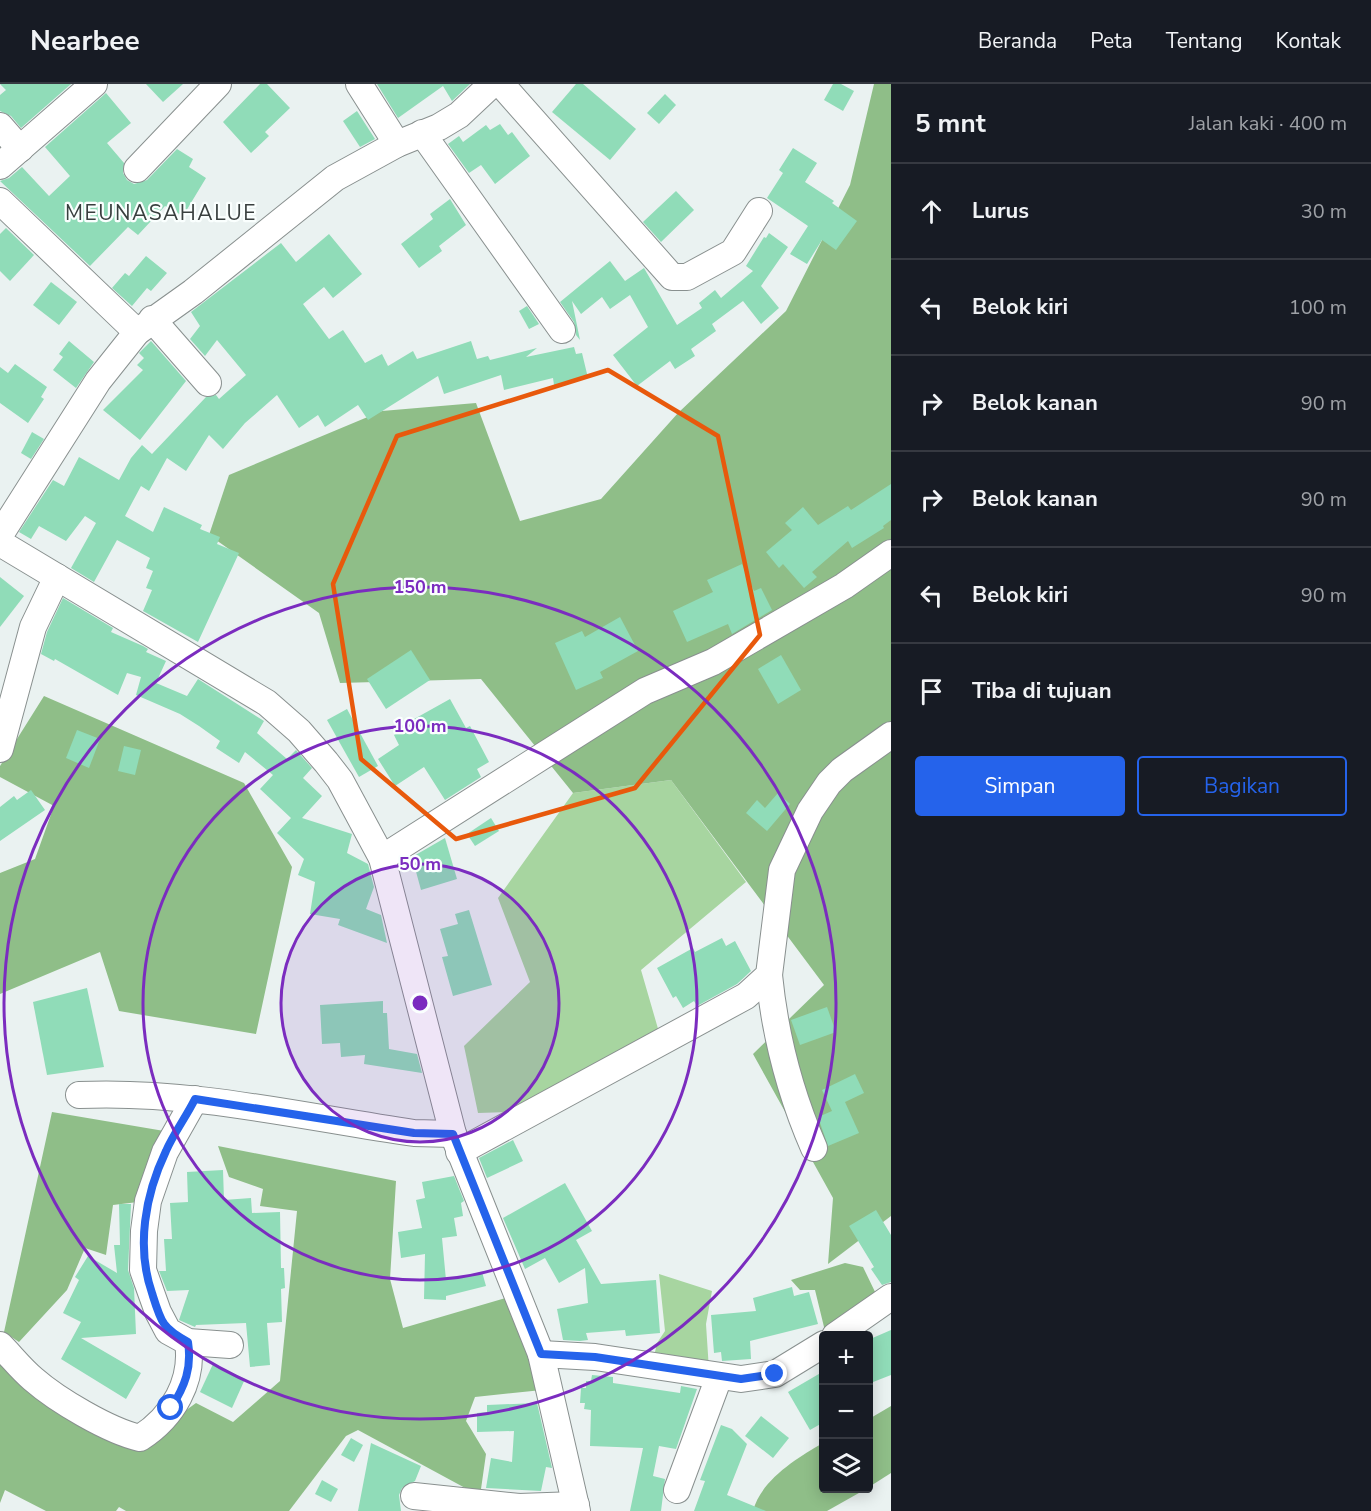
<!DOCTYPE html>
<html lang="id">
<meta charset="utf-8">
<style>
body{margin:0;font-family:"Nunito Sans",sans-serif;background:#242831;color:#f1f3f6}
.controls{position:absolute;right:18px;bottom:18px;display:grid;overflow:hidden;border-radius:6px;box-shadow:0 3px 15px #0003}
.controls button{width:54px;height:54px;display:grid;place-items:center;padding:0;border:0;border-bottom:2px solid #363941;background:#171b24;color:#f1f3f6;font:30px sans-serif}
.stop{position:absolute;width:18px;height:18px;margin:-14px;border:4px solid #2563eb;border-radius:50%;background:#fff}
.stop.end{background:#2563eb;border-color:#fff;box-shadow:0 2px 6px #0008}
.list{margin:0;padding:0;list-style:none}
h2{display:flex;justify-content:space-between;align-items:center;height:78px;margin:0;padding:0 24px;font-size:26px}
h2 small{font-size:20px;font-weight:400;color:#9ea1a6}
.list li{display:grid;grid-template-columns:39px 1fr auto;gap:18px;align-items:center;box-sizing:border-box;height:96px;padding:0 24px;border-top:2px solid #363941}
.list b{display:block;font-size:22px;white-space:nowrap}
.list em{font-size:20px;font-style:normal;color:#9ea1a6}
.actions{display:flex;gap:12px;padding:18px 24px}
.actions a{flex:1;padding:14px 0;border:2px solid #2563eb;border-radius:6px;text-align:center;font-size:21px;color:#2563eb}
.actions .main{background:#2563eb;color:#fff}
.icon{flex:none;width:33px;height:33px;fill:none;stroke:currentColor;stroke-width:2;stroke-linecap:round;stroke-linejoin:round}
.map{position:relative;flex:none;width:891px;height:1427px;overflow:hidden}
header{display:flex;align-items:center;gap:36px;box-sizing:border-box;height:84px;padding:0 30px;background:#171b24;border-bottom:2px solid #363941}
header strong{font-size:28px}
nav{display:flex;gap:33px;margin-inline-start:auto;font-size:21px}
main{display:flex}
aside{flex:1;background:#171b24}
.map>svg:first-child{display:block}
.green{fill:#a7d5a0}
.forest{fill:#8fbe88}
.building{fill:#90dcb8}
.lines{fill:none;stroke-linecap:round;stroke-linejoin:round}
.minor-casing{stroke:#89908f;stroke-width:28}
.minor{stroke:#fff;stroke-width:26}
.route{stroke:#2563eb;stroke-width:8}
.marked{fill:none;stroke:#e8590c;stroke-width:4.5;stroke-linejoin:round}
.ring{fill:none;stroke:#7b2cbf;stroke-width:3}
.labels{text-anchor:middle;dominant-baseline:central;stroke-width:4.5;stroke-linejoin:round;paint-order:stroke}
.quarter-label{font-size:21px;letter-spacing:1.5px;fill:#383f3e;stroke:#fafffe}
.centre{fill:#7b2cbf;stroke:#fafffe;stroke-width:3}
.ring-label{font-size:18px;text-anchor:middle;font-weight:bold;fill:#7b2cbf;stroke:#fafffe;stroke-width:4.5;stroke-linejoin:round;paint-order:stroke}
</style>
<header>
<strong>Nearbee</strong>
<nav><a>Beranda</a><a>Peta</a><a>Tentang</a><a>Kontak</a></nav>
</header>
<main>
<div class="map">
<svg width="891" height="1427" viewBox="0 0 891 1427">
<rect width="100%" height="100%" fill="#eaf2f1"/>
<g class="green">
<polygon points="671,696 746,798 641,886 661,955 537,1027 478,1029 464,962 530,898 498,814 573,709"/>
<polygon points="659,1190 712,1207 706,1240 709,1286 653,1277 657,1259 665,1247"/>
</g>
<g class="forest">
<polygon points="874,0 891,0 891,1132 828,1180 833,1114 753,970 824,901 671,696 573,709 481,595 340,599 319,529 209,451 229,391 382,327 476,319 520,437 601,415 678,329 786,227 850,101"/>
<polygon points="44,612 244,699 292,783 256,950 119,927 100,868 0,910 0,789 35,775 54,722 0,693 0,682"/>
<polygon points="52,1028 170,1048 138,1118 113,1121 106,1171 85,1164 67,1206 19,1258 4,1248"/>
<polygon points="218,1062 396,1097 390,1195 403,1244 509,1213 542,1306 475,1313 466,1337 486,1370 480,1412 358,1346 346,1352 289,1427 126,1427 119,1423 116,1427 46,1427 5,1406 0,1419 0,1273 77,1335 133,1365 196,1319 233,1338 280,1297 297,1127 260,1122 263,1105 229,1093"/>
<polygon points="845,1179 863,1183 878,1214 825,1247 815,1206 800,1206 791,1196"/>
<polygon points="891,1322 891,1389 869,1403 869,1335"/>
<path d="M823,1359L824,1404L866,1405L827,1427H753C761,1396 797,1374 823,1359Z"/>
</g>
<g class="building">
<polygon points="0,0 71,0 21,44 11,32 0,27 0,11 6,6"/>
<polygon points="146,0 183,0 163,18"/>
<polygon points="260,0 267,0 290,24 265,48 269,52 251,69 223,38"/>
<polygon points="377,0 470,0 452,17 443,2 398,34"/>
<polygon points="576,0 583,0 636,45 610,76 552,28"/>
<polygon points="833,0 841,0 854,7 843,27 824,16"/>
<polygon points="106,9 131,39 107,59 124,79 123,89 127,96 134,100 147,96 177,65 193,75 189,83 206,94 183,132 165,122 138,151 128,143 90,182 0,97 9,94 22,83 49,112 70,92 45,63"/>
<polygon points="665,10 676,21 659,40 647,29"/>
<polygon points="357,27 375,55 360,63 343,37"/>
<polygon points="500,40 508,51 512,48 530,72 495,100 481,81 469,89 448,60 459,52 463,58 486,41 490,46"/>
<polygon points="793,64 817,79 805,98 834,117 832,119 857,137 836,166 822,156 807,180 790,170 808,142 767,114 783,89 779,86"/>
<polygon points="676,107 694,126 661,158 643,138"/>
<polygon points="450,115 466,141 439,162 442,167 419,184 401,160 433,135 430,130"/>
<polygon points="6,144 34,171 10,197 0,187 0,150"/>
<polygon points="769,149 788,163 761,202 779,224 761,240 743,217 712,240 716,247 691,265 695,272 675,285 670,277 637,302 613,271 648,243 630,211 610,225 602,213 581,230 572,217 580,256 576,251 574,238 560,218 610,177 625,197 644,184 677,241 702,224 699,219 715,206 721,214 753,187 746,182 764,153 766,154"/>
<polygon points="329,150 362,190 333,214 324,203 303,220 329,255 343,246 365,279 382,270 388,282 413,267 417,275 471,257 477,275 488,272 490,276 537,264 526,273 574,263 576,270 582,269 588,294 554,301 553,294 504,306 501,291 444,310 438,292 368,336 358,321 325,343 318,331 299,344 277,311 245,339 223,365 209,351 186,387 167,374 149,407 141,402 125,432 153,448 164,423 202,441 200,445 220,453 217,460 239,469 198,558 143,527 152,506 146,504 153,487 146,484 150,474 117,456 94,498 71,484 96,439 85,432 66,457 39,442 31,455 19,448 53,396 64,402 79,373 119,396 131,374 142,361 152,370 206,313 216,311 219,315 246,291 217,256 205,272 190,255 200,242 191,228 281,159 296,178"/>
<polygon points="146,172 167,189 151,207 147,204 132,222 112,204 125,189 129,192"/>
<polygon points="51,198 77,218 59,241 33,221"/>
<polygon points="527,222 539,240 529,245 519,227"/>
<polygon points="69,257 94,278 76,304 53,286 63,273 59,270"/>
<polygon points="151,257 186,297 140,356 103,326 143,286 137,281 144,274 139,269"/>
<polygon points="15,280 47,303 41,313 44,315 28,339 0,319 0,283 8,289"/>
<polygon points="32,348 44,355 31,375 21,369"/>
<polygon points="891,400 891,436 883,442 884,444 852,464 848,457 812,488 817,493 804,504 783,480 779,484 766,468 792,446 785,439 803,423 818,441 848,422 851,426"/>
<polygon points="742,480 754,507 761,504 772,526 732,550 728,540 687,558 673,527 713,508 707,496"/>
<polygon points="0,493 24,512 0,543"/>
<polygon points="63,514 113,544 111,548 143,562 148,565 146,568 166,577 156,599 187,612 198,595 264,637 257,649 287,675 296,666 312,684 303,694 322,712 302,734 352,750 347,769 368,780 374,803 366,825 381,831 387,859 338,841 340,835 310,830 315,798 298,791 304,775 277,749 291,734 260,705 273,691 245,668 239,679 216,664 220,657 199,642 180,630 136,611 141,593 127,589 118,611 55,575 54,577 41,570 47,548"/>
<polygon points="620,533 638,567 600,588 603,594 576,606 555,559 582,547 585,553"/>
<polygon points="411,566 430,596 386,625 367,595"/>
<polygon points="781,571 801,606 778,620 758,585"/>
<polygon points="450,615 466,644 470,642 489,678 477,685 481,693 445,716 424,683 395,702 378,675 399,661 394,651 401,647 398,644"/>
<polygon points="347,625 378,682 359,693 327,636"/>
<polygon points="77,646 100,655 89,684 66,674"/>
<polygon points="124,662 141,666 135,691 118,687"/>
<polygon points="31,706 45,726 0,757 0,723 14,712 17,716"/>
<polygon points="778,709 790,720 767,747 746,729 757,716 765,724"/>
<polygon points="491,734 499,747 475,762 467,750"/>
<polygon points="445,754 457,795 421,806 412,773"/>
<polygon points="469,826 492,901 453,912 442,873 448,872 440,845 458,840 455,830"/>
<polygon points="722,854 726,862 735,857 751,887 737,900 697,922 694,917 683,924 676,912 673,914 657,884 693,864 695,868"/>
<polygon points="87,904 104,983 47,991 33,918"/>
<polygon points="383,917 383,929 387,929 389,965 417,970 422,989 364,980 365,971 341,973 340,959 322,960 320,921"/>
<polygon points="827,923 836,948 800,961 791,936"/>
<polygon points="855,990 864,1009 845,1018 859,1049 828,1062 818,1033 832,1027 822,1006"/>
<polygon points="513,1056 523,1077 487,1094 479,1074"/>
<polygon points="223,1086 224,1116 251,1114 252,1129 280,1128 281,1184 284,1184 285,1204 281,1205 282,1238 267,1239 270,1281 250,1283 246,1239 196,1241 195,1243 179,1236 189,1206 167,1207 159,1187 166,1187 164,1155 172,1155 170,1119 188,1118 187,1088"/>
<polygon points="454,1092 464,1117 461,1119 463,1132 454,1134 457,1152 442,1154 446,1196 482,1188 486,1202 446,1212 446,1216 424,1215 425,1170 401,1174 398,1148 422,1144 416,1116 425,1114 422,1098"/>
<polygon points="565,1099 592,1147 576,1156 601,1200 656,1196 660,1249 626,1252 625,1246 586,1249 588,1256 580,1257 563,1256 557,1225 588,1219 585,1184 559,1199 545,1174 525,1185 503,1134"/>
<polygon points="119,1120 131,1120 128,1186 134,1204 136,1250 81,1254 141,1289 126,1315 61,1275 81,1238 63,1229 79,1196 75,1193 88,1172 117,1189 114,1161 120,1161"/>
<polygon points="876,1126 891,1151 891,1198 882,1201 871,1185 874,1183 849,1142"/>
<polygon points="792,1203 794,1212 809,1208 818,1240 750,1257 751,1275 722,1277 721,1268 714,1269 711,1231 756,1227 753,1214"/>
<polygon points="891,1246 891,1291 868,1300 868,1256"/>
<polygon points="213,1280 245,1295 232,1324 200,1308"/>
<polygon points="824,1287 824,1338 810,1346 788,1308"/>
<polygon points="592,1291 613,1293 613,1299 680,1309 681,1302 697,1305 676,1365 659,1362 653,1392 665,1395 661,1427 630,1427 643,1364 590,1362 591,1326 584,1325 585,1319 580,1319 581,1304 586,1304 586,1297 591,1297"/>
<polygon points="537,1319 552,1384 546,1383 541,1407 486,1404 491,1374 512,1378 514,1347 477,1348 477,1329 487,1328 487,1321"/>
<polygon points="761,1332 789,1354 773,1374 745,1352"/>
<polygon points="721,1341 732,1345 747,1360 727,1411 766,1427 694,1427 705,1397 700,1396"/>
<polygon points="351,1354 363,1361 354,1378 341,1371"/>
<polygon points="371,1359 421,1382 415,1397 402,1404 399,1411 401,1427 358,1427"/>
<polygon points="322,1396 338,1405 331,1418 315,1410"/>
</g>
<g class="lines">
<defs>
<g id="minor">
<polyline points="359,0 397,60"/>
<polyline points="501,0 672,193 687,193 733,168 759,127"/>
<polyline points="0,42 20,65"/>
<polyline points="422,49 562,246"/>
<polyline points="0,82 94,0"/>
<polyline points="137,85 218,0"/>
<polyline points="0,117 137,248"/>
<polyline points="152,235 208,299"/>
<polyline points="0,451 98,297 137,248 193,208 335,94 397,60 439,43 459,31 492,0"/>
<polyline points="0,459 267,619 299,647 326,678 340,696 382,774 453,1050 541,1270 577,1427"/>
<polyline points="0,665 33,543 57,493"/>
<polyline points="382,774 645,607 713,578 844,502 891,469"/>
<path d="M769,891C775,951 790,1009 814,1064"/>
<path d="M79,1011C192,1006 303,1033 414,1049L453,1050"/>
<polyline points="195,1015 165,1068 148,1117 144,1147 143,1186 158,1228 168,1247 188,1258 230,1261"/>
<polyline points="459,1068 746,912 769,891 782,786 810,727 829,699 842,686 891,651"/>
<polyline points="835,1252 891,1213"/>
<path d="M0,1261C11,1272 21,1285 33,1295C57,1316 109,1347 140,1354C173,1333 194,1297 188,1258"/>
<polyline points="541,1270 595,1273 741,1295 775,1290 824,1260"/>
<polyline points="677,1406 719,1293"/>
<polyline points="414,1412 519,1423 576,1421"/>
</g>
</defs>
<use href="#minor" class="minor-casing"/>
<use href="#minor" class="minor"/>
</g>
<g class="lines">
<path class="route" d="M171,1324C185,1302 192,1284 188,1258C162,1244 161,1238 152,1209C136,1163 145,1111 166,1067C174,1049 186,1033 195,1015L414,1049L453,1050L541,1270L595,1273L741,1295L775,1290"/>
</g>
<path class="marked" d="M608,286L718,352L760,551L635,704L456,755L361,675L333,500L397,352Z"/>
<circle cx="420" cy="919" r="139" fill="#7b2cbf" fill-opacity=".12"/>
<g class="ring">
<circle cx="420" cy="919" r="139"/>
<circle cx="420" cy="919" r="277"/>
<circle cx="420" cy="919" r="416"/>
</g>
<g class="labels">
<g class="quarter-label">
<text x="161" y="129">MEUNASAHALUE</text>
</g>
</g>
<circle cx="420" cy="919" r="9" class="centre"/>
<g class="ring-label">
<text x="420" y="509">150 m</text>
<text x="420" y="648">100 m</text>
<text x="420" y="786">50 m</text>
</g>
</svg>
<div class="controls">
<button>+</button>
<button>−</button>
<button><svg class="icon" aria-label="layers" viewBox="0 0 24 24"><path d="M12 4l9 5-9 5-9-5zM3 14l9 5 9-5"/></svg></button>
</div>
<div class="stop" style="left:171px;top:1324px"></div>
<div class="stop end" style="left:775px;top:1290px"></div>
</div>
<aside>
<h2>5 mnt<small>Jalan kaki · 400 m</small></h2>
<ul class="list">
<li><svg class="icon" aria-label="ahead" viewBox="0 0 24 24"><path d="M12 20V5M6 11l6-6 6 6"/></svg><div><b>Lurus</b></div><em>30 m</em></li>
<li><svg class="icon" aria-label="left" viewBox="0 0 24 24"><path d="M17 20v-9H6M10 6l-5 5 5 5"/></svg><div><b>Belok kiri</b></div><em>100 m</em></li>
<li><svg class="icon" aria-label="right" viewBox="0 0 24 24"><path d="M7 20v-9h11M14 6l5 5-5 5"/></svg><div><b>Belok kanan</b></div><em>90 m</em></li>
<li><svg class="icon" aria-label="right" viewBox="0 0 24 24"><path d="M7 20v-9h11M14 6l5 5-5 5"/></svg><div><b>Belok kanan</b></div><em>90 m</em></li>
<li><svg class="icon" aria-label="left" viewBox="0 0 24 24"><path d="M17 20v-9H6M10 6l-5 5 5 5"/></svg><div><b>Belok kiri</b></div><em>90 m</em></li>
<li><svg class="icon" aria-label="arrive" viewBox="0 0 24 24"><path d="M6 21V4h12l-3 4 3 4H6"/></svg><div><b>Tiba di tujuan</b></div></li>
</ul>
<div class="actions"><a class="main">Simpan</a><a>Bagikan</a></div>
</aside>
</main>
